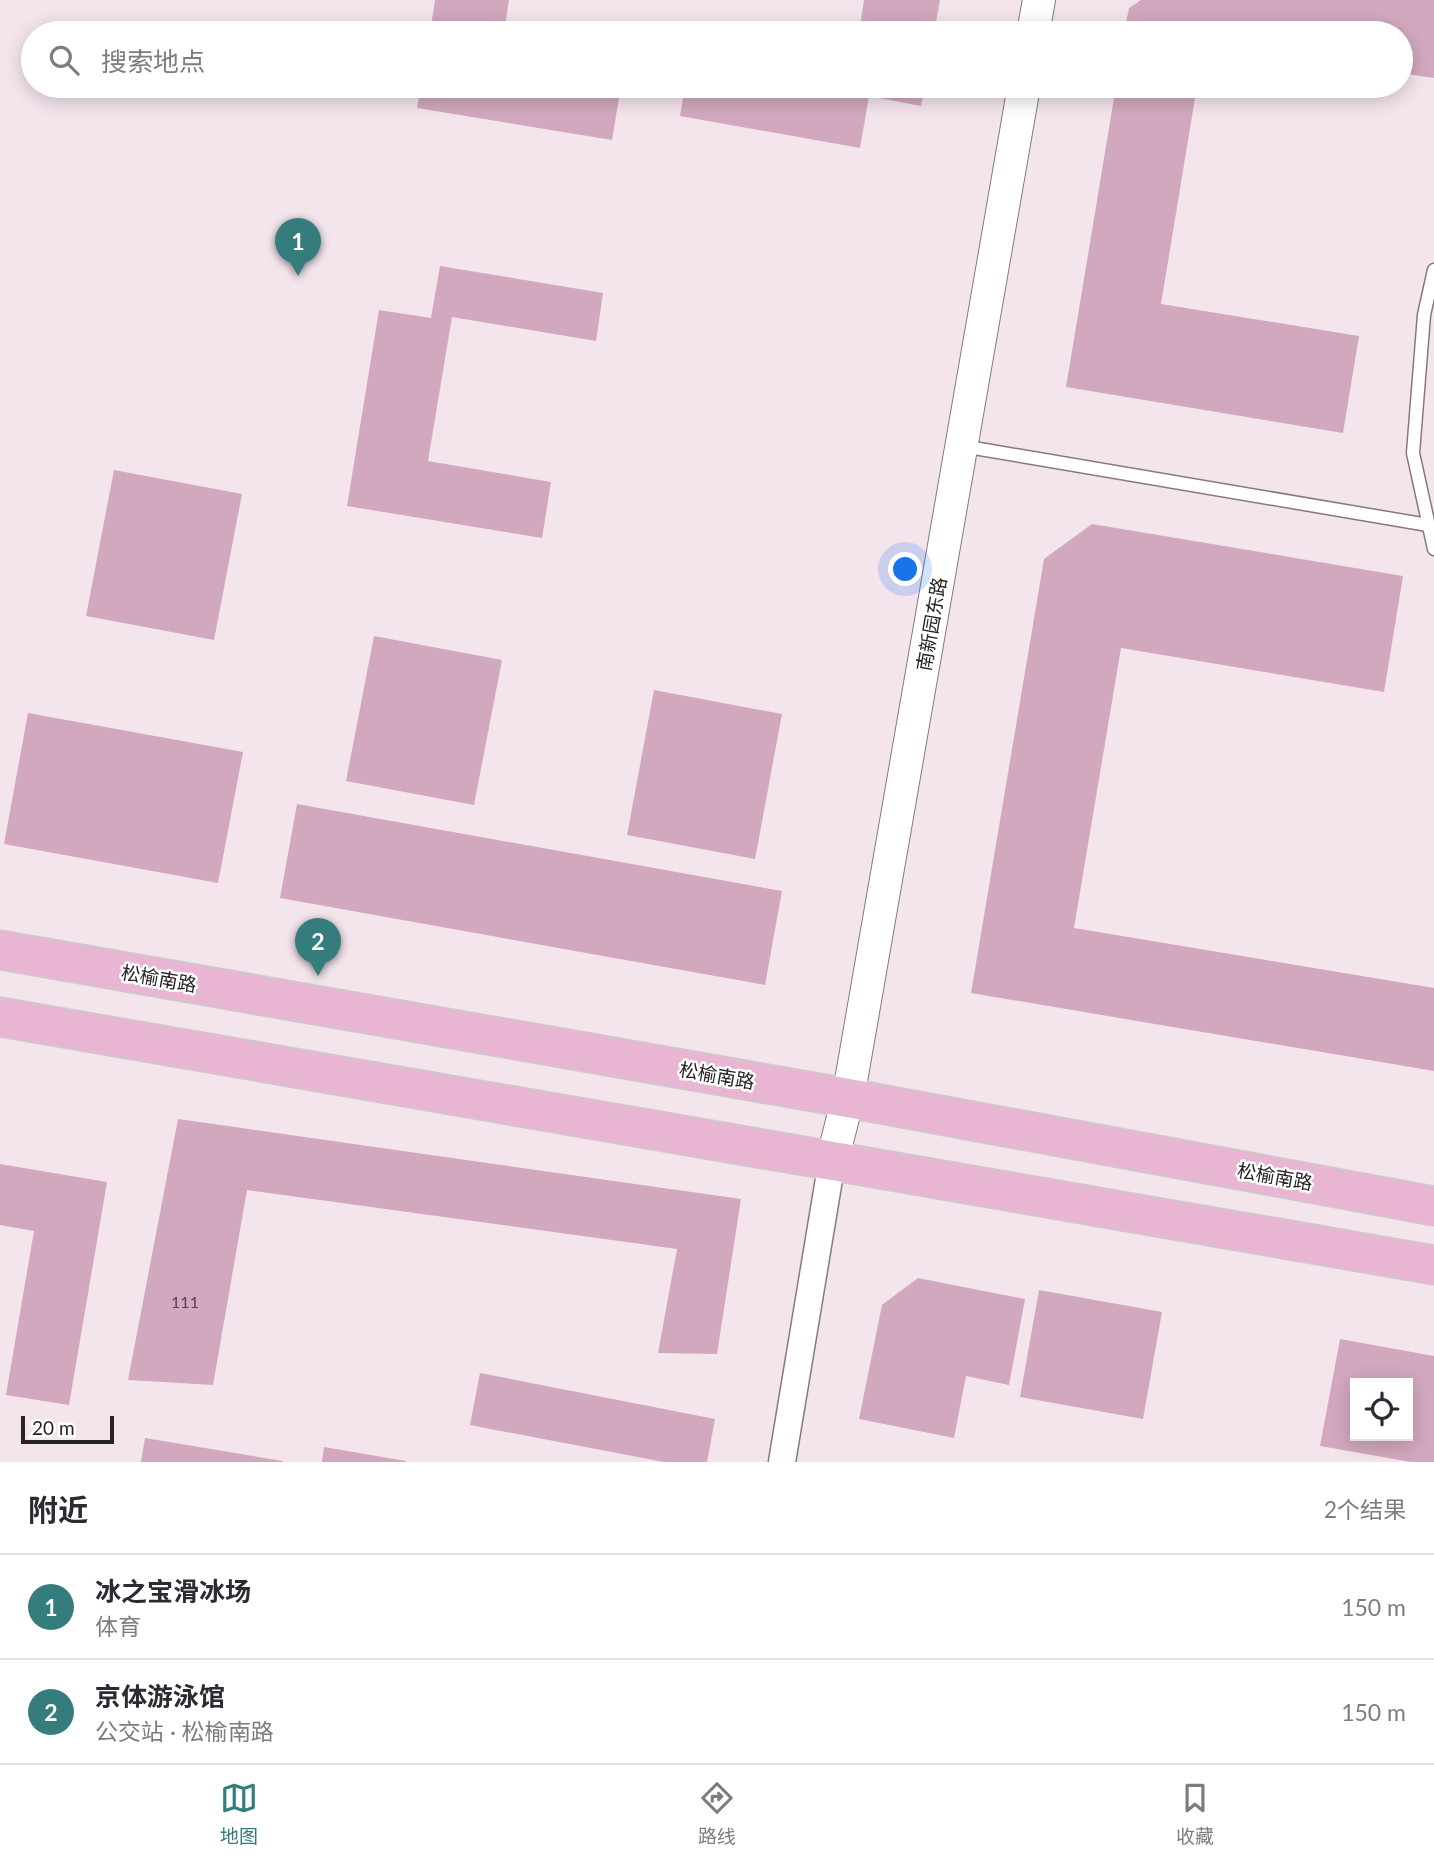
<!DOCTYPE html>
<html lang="zh">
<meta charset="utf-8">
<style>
body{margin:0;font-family:Lato,"Noto Sans SC",sans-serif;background:#f2f2f3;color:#2b2b33}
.controls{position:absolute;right:21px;bottom:21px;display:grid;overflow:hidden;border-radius:0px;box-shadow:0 4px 18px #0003}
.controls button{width:63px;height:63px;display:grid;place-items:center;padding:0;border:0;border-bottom:2px solid #e1e1e2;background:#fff;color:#2b2b33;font:35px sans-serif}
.scale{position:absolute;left:21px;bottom:18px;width:93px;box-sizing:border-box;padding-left:7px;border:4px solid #282225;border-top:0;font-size:19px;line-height:24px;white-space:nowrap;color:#282225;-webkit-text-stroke:5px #fff;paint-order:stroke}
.you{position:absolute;left:906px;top:570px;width:24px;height:24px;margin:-18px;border:5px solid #fff;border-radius:50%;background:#1a73e8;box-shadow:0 0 0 10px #1a73e833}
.badge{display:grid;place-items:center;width:46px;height:46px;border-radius:50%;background:#347d7c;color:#fff;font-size:23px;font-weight:700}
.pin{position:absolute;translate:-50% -58px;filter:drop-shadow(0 2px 4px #0008)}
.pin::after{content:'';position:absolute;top:37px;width:24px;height:21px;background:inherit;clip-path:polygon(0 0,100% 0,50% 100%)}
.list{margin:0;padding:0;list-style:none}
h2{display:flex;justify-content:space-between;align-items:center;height:91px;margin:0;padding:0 28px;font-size:30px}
h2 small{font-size:23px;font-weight:400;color:#7c7c81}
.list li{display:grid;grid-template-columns:46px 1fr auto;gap:21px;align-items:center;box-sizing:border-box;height:105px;padding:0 28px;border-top:2px solid #e1e1e2}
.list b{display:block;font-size:26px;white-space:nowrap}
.list p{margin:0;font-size:23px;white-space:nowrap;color:#7c7c81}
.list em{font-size:23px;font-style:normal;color:#7c7c81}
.icon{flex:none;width:38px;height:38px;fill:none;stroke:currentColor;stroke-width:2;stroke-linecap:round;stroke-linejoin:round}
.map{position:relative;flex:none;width:1434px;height:1462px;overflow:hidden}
.search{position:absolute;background:#fff;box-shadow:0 4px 18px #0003;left:21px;right:21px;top:21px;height:77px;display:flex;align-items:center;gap:18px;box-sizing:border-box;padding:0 24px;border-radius:38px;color:#7c7c81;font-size:26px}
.sheet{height:301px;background:#fff}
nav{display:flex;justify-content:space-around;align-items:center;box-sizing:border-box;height:98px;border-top:2px solid #e1e1e2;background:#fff;font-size:19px;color:#7c7c81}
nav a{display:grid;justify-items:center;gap:4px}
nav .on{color:#347d7c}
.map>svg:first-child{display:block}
.building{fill:#d2a8bf;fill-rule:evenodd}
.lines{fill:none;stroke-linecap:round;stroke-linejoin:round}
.service-casing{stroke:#86787f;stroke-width:15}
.minor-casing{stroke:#86787f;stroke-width:29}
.tertiary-casing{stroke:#86787f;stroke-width:34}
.primary-casing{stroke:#cbcacb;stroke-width:41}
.service{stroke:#fff;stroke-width:12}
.minor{stroke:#fff;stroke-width:26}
.tertiary{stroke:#fff;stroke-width:32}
.primary{stroke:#e8b5d3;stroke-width:38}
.labels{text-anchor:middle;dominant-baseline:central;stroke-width:5;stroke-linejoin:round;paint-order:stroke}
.number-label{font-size:16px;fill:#52444c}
.street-label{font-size:19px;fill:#282225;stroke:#fff}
</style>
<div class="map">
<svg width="1434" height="1462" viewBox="0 0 1434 1462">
<rect width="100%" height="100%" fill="#f4e5ed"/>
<g class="building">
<polygon points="435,0 509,0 504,33 430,33"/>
<polygon points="864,0 940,0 934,33 859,33"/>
<polygon points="1141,0 1434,0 1434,78 1401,73 1401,33 1124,33 1129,8"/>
<polygon points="421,86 621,86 612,140 417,108"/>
<polygon points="685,86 790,86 847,96 849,86 925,86 921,106 869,96 860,148 680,116"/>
<polygon points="1116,86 1197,86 1161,304 1359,336 1343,433 1066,387"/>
<polygon points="440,266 603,293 596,341 452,317 428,461 551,482 542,538 347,506 379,310 431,318"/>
<polygon points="114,470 242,494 214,640 86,616"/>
<polygon points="1092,524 1403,576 1384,692 1121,648 1074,928 1434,988 1434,1071 971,993 1044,559"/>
<polygon points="374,636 502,660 474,805 346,781"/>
<polygon points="654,690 782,714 755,859 627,835"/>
<polygon points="28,713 243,752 218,883 4,844"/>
<polygon points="297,804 782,891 765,985 280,898"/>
<polygon points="178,1119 741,1199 717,1354 658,1353 677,1249 247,1190 213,1385 128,1380"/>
<polygon points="0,1164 107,1182 69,1405 6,1395 34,1231 0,1225"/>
<polygon points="918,1278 1025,1299 1009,1385 966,1376 954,1438 859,1419 882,1305"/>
<polygon points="1039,1290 1162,1312 1143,1419 1020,1397"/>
<path d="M1340,1339L1434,1356V1462H1411L1320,1446ZM1355,1383H1408V1436H1355Z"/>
<polygon points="480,1373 715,1419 707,1462 664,1462 470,1425"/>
<polygon points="145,1438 283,1461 283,1462 141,1462"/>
<polygon points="324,1447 406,1461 406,1462 322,1462"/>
</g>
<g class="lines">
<defs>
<g id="service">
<polyline points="1434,270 1424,315 1413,453 1434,549"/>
<polyline points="962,446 1428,525"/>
</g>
<polyline id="minor" points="782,1462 832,1161"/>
<g id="tertiary">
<polyline points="1033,33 1039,0"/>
<polyline points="832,1161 848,1098 1024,86"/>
</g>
<g id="primary">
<polyline points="0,950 848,1098 1434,1206"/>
<polyline points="0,1017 1434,1265"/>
</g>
</defs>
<use href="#service" class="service-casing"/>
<use href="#minor" class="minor-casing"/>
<use href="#tertiary" class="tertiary-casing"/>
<use href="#primary" class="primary-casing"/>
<use href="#service" class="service"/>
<use href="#minor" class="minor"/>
<use href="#tertiary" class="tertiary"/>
<use href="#primary" class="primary"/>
</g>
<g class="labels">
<g class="number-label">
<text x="185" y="1301">111</text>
</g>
<g class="street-label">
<text transform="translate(931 624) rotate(-80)">南新园东路</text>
<text transform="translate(159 978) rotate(10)">松榆南路</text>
<text transform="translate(717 1075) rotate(10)">松榆南路</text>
<text transform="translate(1275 1176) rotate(10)">松榆南路</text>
</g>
</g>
</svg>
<div class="controls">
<button><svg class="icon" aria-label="locate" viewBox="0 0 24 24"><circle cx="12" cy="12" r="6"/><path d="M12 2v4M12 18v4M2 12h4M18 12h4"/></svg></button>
</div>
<div class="scale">20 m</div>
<div class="you"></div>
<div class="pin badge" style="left:298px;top:276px">1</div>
<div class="pin badge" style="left:318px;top:976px">2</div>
<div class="search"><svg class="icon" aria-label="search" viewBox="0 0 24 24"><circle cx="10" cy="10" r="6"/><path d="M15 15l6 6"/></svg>搜索地点</div>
</div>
<section class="sheet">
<h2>附近<small>2个结果</small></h2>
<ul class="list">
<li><span class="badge">1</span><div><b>冰之宝滑冰场</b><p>体育</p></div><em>150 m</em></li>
<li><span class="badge">2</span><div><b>京体游泳馆</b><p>公交站 · 松榆南路</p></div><em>150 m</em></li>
</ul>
</section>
<nav>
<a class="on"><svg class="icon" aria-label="map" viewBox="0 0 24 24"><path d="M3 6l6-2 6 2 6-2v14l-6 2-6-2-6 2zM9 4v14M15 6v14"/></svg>地图</a>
<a><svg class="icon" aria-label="directions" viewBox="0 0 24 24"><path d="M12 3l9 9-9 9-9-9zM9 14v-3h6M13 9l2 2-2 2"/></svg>路线</a>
<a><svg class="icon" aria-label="saved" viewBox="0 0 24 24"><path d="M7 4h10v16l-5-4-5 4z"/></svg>收藏</a>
</nav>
